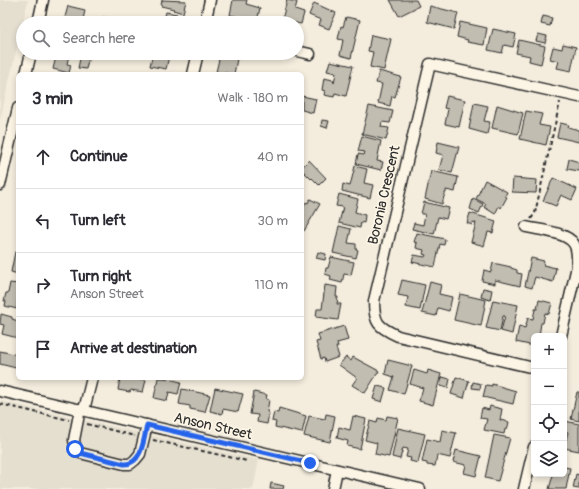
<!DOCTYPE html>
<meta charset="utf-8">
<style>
body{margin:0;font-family:Pangolin,sans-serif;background:#f7f7f7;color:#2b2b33}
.controls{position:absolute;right:12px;bottom:12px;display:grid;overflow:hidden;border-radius:6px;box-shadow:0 2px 6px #0003}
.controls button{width:36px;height:36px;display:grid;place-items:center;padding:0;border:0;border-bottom:1px solid #e1e1e2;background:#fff;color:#2b2b33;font:20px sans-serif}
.stop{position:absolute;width:12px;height:12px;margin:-9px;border:3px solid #2563eb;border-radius:50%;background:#fff}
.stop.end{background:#2563eb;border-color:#fff;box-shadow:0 1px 4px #0008}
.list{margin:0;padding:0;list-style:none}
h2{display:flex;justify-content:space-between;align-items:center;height:52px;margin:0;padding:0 16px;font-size:17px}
h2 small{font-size:13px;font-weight:400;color:#7c7c81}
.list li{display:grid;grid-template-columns:26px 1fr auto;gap:12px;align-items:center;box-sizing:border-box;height:64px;padding:0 16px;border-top:1px solid #e1e1e2}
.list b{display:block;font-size:15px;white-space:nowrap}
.list p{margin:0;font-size:13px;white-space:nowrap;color:#7c7c81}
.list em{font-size:13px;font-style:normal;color:#7c7c81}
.icon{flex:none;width:22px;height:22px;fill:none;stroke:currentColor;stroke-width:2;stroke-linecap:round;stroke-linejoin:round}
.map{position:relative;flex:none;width:579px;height:489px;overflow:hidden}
.search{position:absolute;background:#fff;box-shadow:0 2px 6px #0003;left:16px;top:16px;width:288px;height:44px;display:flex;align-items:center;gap:10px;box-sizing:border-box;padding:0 14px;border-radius:22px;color:#7c7c81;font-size:15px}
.panel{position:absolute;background:#fff;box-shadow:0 2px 6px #0003;left:16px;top:72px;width:288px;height:308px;border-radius:6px}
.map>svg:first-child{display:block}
.built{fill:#e5dfd0}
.building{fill:#c2bdb1;stroke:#2b2b2b}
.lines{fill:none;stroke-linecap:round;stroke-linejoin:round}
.minor-casing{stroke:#2b2b2b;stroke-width:13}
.path{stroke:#2b2b2b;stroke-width:2;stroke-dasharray:4 3;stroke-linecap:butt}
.minor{stroke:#fcf5e5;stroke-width:10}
.route{stroke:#2563eb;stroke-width:5}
.labels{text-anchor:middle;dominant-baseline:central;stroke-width:3.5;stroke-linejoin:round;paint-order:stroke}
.street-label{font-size:14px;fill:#2b2b2b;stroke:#fcf5e5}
</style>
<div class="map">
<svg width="579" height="489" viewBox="0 0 579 489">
<rect width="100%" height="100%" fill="#f4edde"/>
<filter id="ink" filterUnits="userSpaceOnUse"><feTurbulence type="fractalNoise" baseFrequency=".025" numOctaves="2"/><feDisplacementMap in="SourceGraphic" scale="8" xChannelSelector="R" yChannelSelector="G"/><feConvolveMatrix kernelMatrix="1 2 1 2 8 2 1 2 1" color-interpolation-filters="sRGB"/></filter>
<g filter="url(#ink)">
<g class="built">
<polygon points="0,0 28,0 0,120"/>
<polygon points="0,401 259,460 253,489 0,489"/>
</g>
<g class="building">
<polygon points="162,0 186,1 183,13 173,10 174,9 161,6"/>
<polygon points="233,0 247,0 246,4 260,8 257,21 230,15"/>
<polygon points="287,0 297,2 295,10 304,13 301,24 282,20"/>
<polygon points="390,0 416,0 419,6 399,16"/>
<polygon points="314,3 336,13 329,29 319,25 321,20 309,15"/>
<polygon points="68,6 85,10 83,20 81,20 80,23 64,21"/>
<polygon points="430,6 458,13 454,29 427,22"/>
<polygon points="166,12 177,14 176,19 179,20 178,23 163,23"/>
<polygon points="543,16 552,18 550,26 541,24"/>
<polygon points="103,17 116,20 115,23 101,23"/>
<polygon points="346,17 360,20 351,58 340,55 343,40 338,39 341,26 343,27"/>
<polygon points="460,22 487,28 484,45 467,42 468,40 457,37"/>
<polygon points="493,29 516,34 513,47 504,45 502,53 488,50"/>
<polygon points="538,34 547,36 545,43 536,41"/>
<polygon points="371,35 391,39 384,70 370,67 373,52 368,51"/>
<polygon points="519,40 545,46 541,64 529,61 530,56 516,53"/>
<polygon points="563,44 576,47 571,71 557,68 559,61 550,59 553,47 562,49"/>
<polygon points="57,53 69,55 67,64 71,65 69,73 53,69"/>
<polygon points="153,53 174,53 173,57 169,56 166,69 150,66"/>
<polygon points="81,54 89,56 86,69 78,68"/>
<polygon points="220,55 237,59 234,74 216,72"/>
<polygon points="330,61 353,66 346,96 335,93 334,97 324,95 325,91 322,90 324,78 333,80 334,83 336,73 327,71"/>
<polygon points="379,71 401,77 395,97 392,96 390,106 378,103 382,84 376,83"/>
<polygon points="302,96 316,99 313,113 302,110"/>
<polygon points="447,96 465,100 459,127 445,124 448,109 444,108"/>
<polygon points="474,103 488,106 484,121 490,122 487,134 469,129"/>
<polygon points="497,105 523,113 518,134 492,128"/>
<polygon points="369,106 393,111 390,123 382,122 381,127 389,128 386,140 362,134"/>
<polygon points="526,111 542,114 539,125 550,127 546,145 520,139"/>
<polygon points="322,120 329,121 327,128 321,126"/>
<polygon points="560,123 569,125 568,127 579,130 579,142 557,137"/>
<polygon points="362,136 381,141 377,161 383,162 381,170 356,164 358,154 364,155 365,152 358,151"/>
<polygon points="438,142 459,147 452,173 439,170 443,155 436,153"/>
<polygon points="569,159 579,162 579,171 567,169"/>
<polygon points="309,160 326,178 319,185 312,178 311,179 302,170 302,167"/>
<polygon points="355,166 367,169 364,183 373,185 370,198 342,191 343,184 350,186"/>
<polygon points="431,171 458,177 455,192 446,190 446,193 445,193 442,204 425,199"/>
<polygon points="513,178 537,180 536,193 512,192"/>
<polygon points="553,178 577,189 572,200 561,195 556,206 543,201"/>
<polygon points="485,180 507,192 505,196 507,197 501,208 499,206 495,214 484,207 486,204 476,199"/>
<polygon points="339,194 358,199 355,212 365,215 364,223 361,222 360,228 339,223 343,207 336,206"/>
<polygon points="310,199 320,204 304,231 302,230 302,209 306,202 308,203"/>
<polygon points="473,199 483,204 479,213 470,209"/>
<polygon points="424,202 449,208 446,219 438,217 434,234 412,229 414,223 423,225 425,214 421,214"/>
<polygon points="470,213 496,221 493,233 488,232 484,246 471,242 476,223 473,222 472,225 467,223"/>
<polygon points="339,226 351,229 348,243 356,244 356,249 358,250 356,258 333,253"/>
<polygon points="417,233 445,239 444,245 440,244 435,267 412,262 414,255 425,257 426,255 423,254 424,250 416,248 417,243 414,242"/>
<polygon points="15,252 18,253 18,274 11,272"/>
<polygon points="318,252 326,254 325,260 316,258"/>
<polygon points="331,257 354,262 351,275 344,274 342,283 330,280 331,276 325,274 326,268 328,268"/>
<polygon points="531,258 544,261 543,265 556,268 553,282 535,277 532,288 525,286"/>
<polygon points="493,263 511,267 511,268 517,270 517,273 522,274 520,286 495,280 495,284 482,281 484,270 491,272"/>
<polygon points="402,280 425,285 420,310 406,307 408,297 398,295"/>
<polygon points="430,282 441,285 439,294 452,297 449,311 438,308 436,316 422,313"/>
<polygon points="10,283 18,284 17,309 5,306 6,301 4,301 6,293 8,293"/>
<polygon points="325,285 337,287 336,297 338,297 337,304 341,304 338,320 316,317 317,309 322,309"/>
<polygon points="483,288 492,290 490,300 481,297"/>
<polygon points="460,294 486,300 481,326 454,320"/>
<polygon points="493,300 518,305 512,334 501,331 505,316 503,316 500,331 486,328"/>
<polygon points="539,300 552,303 549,314 545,313 543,323 541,323 539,336 534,336 534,346 516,342 519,326 525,328 528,318 533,319 535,309 537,309"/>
<polygon points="1,314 12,317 12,319 18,321 18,338 2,334 4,325 0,324"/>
<polygon points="344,326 348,340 337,343 338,347 336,347 339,357 325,362 324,358 321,359 316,342 320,341 318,334"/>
<polygon points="0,351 18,355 16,368 0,364"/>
<polygon points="346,357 351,361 353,357 379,371 365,393 352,385 357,378 339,365"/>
<polygon points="388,360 412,366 404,394 390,390 394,377 385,374"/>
<polygon points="414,370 427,374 428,370 441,374 433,405 419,401 423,388 410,384"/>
<polygon points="442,377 450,379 448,388 440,386"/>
<polygon points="456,377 469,381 464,398 451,394"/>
<polygon points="120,378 137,378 146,380 143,392 131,390 130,392 118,390"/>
<polygon points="158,378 164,378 181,382 178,394 169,392 167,401 154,398"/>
<polygon points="473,382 481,384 480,389 472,388"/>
<polygon points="492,384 516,391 513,404 483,397 486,385 492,386"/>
<polygon points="377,386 386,388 382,402 373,399"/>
<polygon points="215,388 243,394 238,412 223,409 222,414 210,411"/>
<polygon points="182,389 210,395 205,412 190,409 190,406 179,404"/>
<polygon points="254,392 267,395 266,399 269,400 267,412 269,413 267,424 257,422 258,415 250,414"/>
<polygon points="577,392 579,392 579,421 571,419"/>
<polygon points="490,406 502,409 500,420 509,422 507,430 505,429 504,434 484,430 487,419 480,418 482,408 489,410"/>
<polygon points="279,408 306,416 302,433 275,427 276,422 272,421 274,412 278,413"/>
<polygon points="326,414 335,416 330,442 304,436 309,416 325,419"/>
<polygon points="353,416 366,419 360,449 347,446 348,441 337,438 339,427 350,430"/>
<polygon points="387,416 398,418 389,457 375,454 377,443 365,440 370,421 377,423 378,418 386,420"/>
<polygon points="565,421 579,424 579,451 564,448 568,432 564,431"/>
<polygon points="398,428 425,434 418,463 410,461 411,458 406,457 408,449 403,448 400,459 392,457"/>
<polygon points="442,430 456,433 450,458 437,455 435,466 427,465 427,463 422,462 427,439 440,442"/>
<polygon points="494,435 510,438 498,481 485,478"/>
<polygon points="456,450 481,456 476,476 464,473 466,465 453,462"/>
<polygon points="564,467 570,468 566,489 549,489 553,475 547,474 564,474"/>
<polygon points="576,474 579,475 579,489 573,488"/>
<polygon points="271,483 284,486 283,489 270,489"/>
</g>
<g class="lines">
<defs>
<g id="minor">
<polyline points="38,23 43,0"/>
<polyline points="205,23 210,0"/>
<polyline points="297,51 310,54"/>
<polyline points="26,74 31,53"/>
<polyline points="193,74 198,53"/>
<polyline points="0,185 18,108"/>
<path d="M526,227C539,230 567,232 574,244C578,250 577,259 577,266L561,336"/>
<path d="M534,368L398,336C378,327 374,323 374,301L430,64L579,97"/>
<polyline points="0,391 420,489"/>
<polyline points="80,409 74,440 76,451 80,453 124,464 130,464 135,460 140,454 147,425"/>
<polyline points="84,410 92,378"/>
<polyline points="333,489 337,470"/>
<polyline points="524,489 534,447"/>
</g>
</defs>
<use href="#minor" class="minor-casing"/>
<g class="path">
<polyline points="531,219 535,213 560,102"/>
<polyline points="0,404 69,420"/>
<polyline points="87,424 135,436"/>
<polyline points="153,440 247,461"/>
</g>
<use href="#minor" class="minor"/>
</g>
</g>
<g class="lines" filter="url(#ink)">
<path class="route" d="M75,449L80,453L124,464C142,465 144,438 147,425L310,463"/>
</g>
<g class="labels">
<g class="street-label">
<text transform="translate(384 195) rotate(-77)">Boronia Crescent</text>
<text transform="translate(213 426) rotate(13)">Anson Street</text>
</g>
</g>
</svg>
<div class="controls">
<button>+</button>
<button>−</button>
<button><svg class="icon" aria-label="locate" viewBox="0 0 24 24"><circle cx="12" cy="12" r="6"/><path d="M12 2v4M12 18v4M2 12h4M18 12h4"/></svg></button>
<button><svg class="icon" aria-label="layers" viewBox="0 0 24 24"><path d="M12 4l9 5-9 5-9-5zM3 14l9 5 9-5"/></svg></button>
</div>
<div class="stop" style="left:75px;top:449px"></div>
<div class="stop end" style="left:310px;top:463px"></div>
<div class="search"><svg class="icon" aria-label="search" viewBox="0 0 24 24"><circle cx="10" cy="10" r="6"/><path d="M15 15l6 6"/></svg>Search here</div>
<section class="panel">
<h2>3 min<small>Walk · 180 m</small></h2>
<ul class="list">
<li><svg class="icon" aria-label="ahead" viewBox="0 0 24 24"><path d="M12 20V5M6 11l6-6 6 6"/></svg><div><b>Continue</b></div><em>40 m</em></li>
<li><svg class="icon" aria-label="left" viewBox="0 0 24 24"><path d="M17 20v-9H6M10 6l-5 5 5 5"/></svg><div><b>Turn left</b></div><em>30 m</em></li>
<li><svg class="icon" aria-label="right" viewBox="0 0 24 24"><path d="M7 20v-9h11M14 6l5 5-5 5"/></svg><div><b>Turn right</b><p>Anson Street</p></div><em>110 m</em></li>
<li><svg class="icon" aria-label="arrive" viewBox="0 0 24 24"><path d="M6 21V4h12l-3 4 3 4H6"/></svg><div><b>Arrive at destination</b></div></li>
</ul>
</section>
</div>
